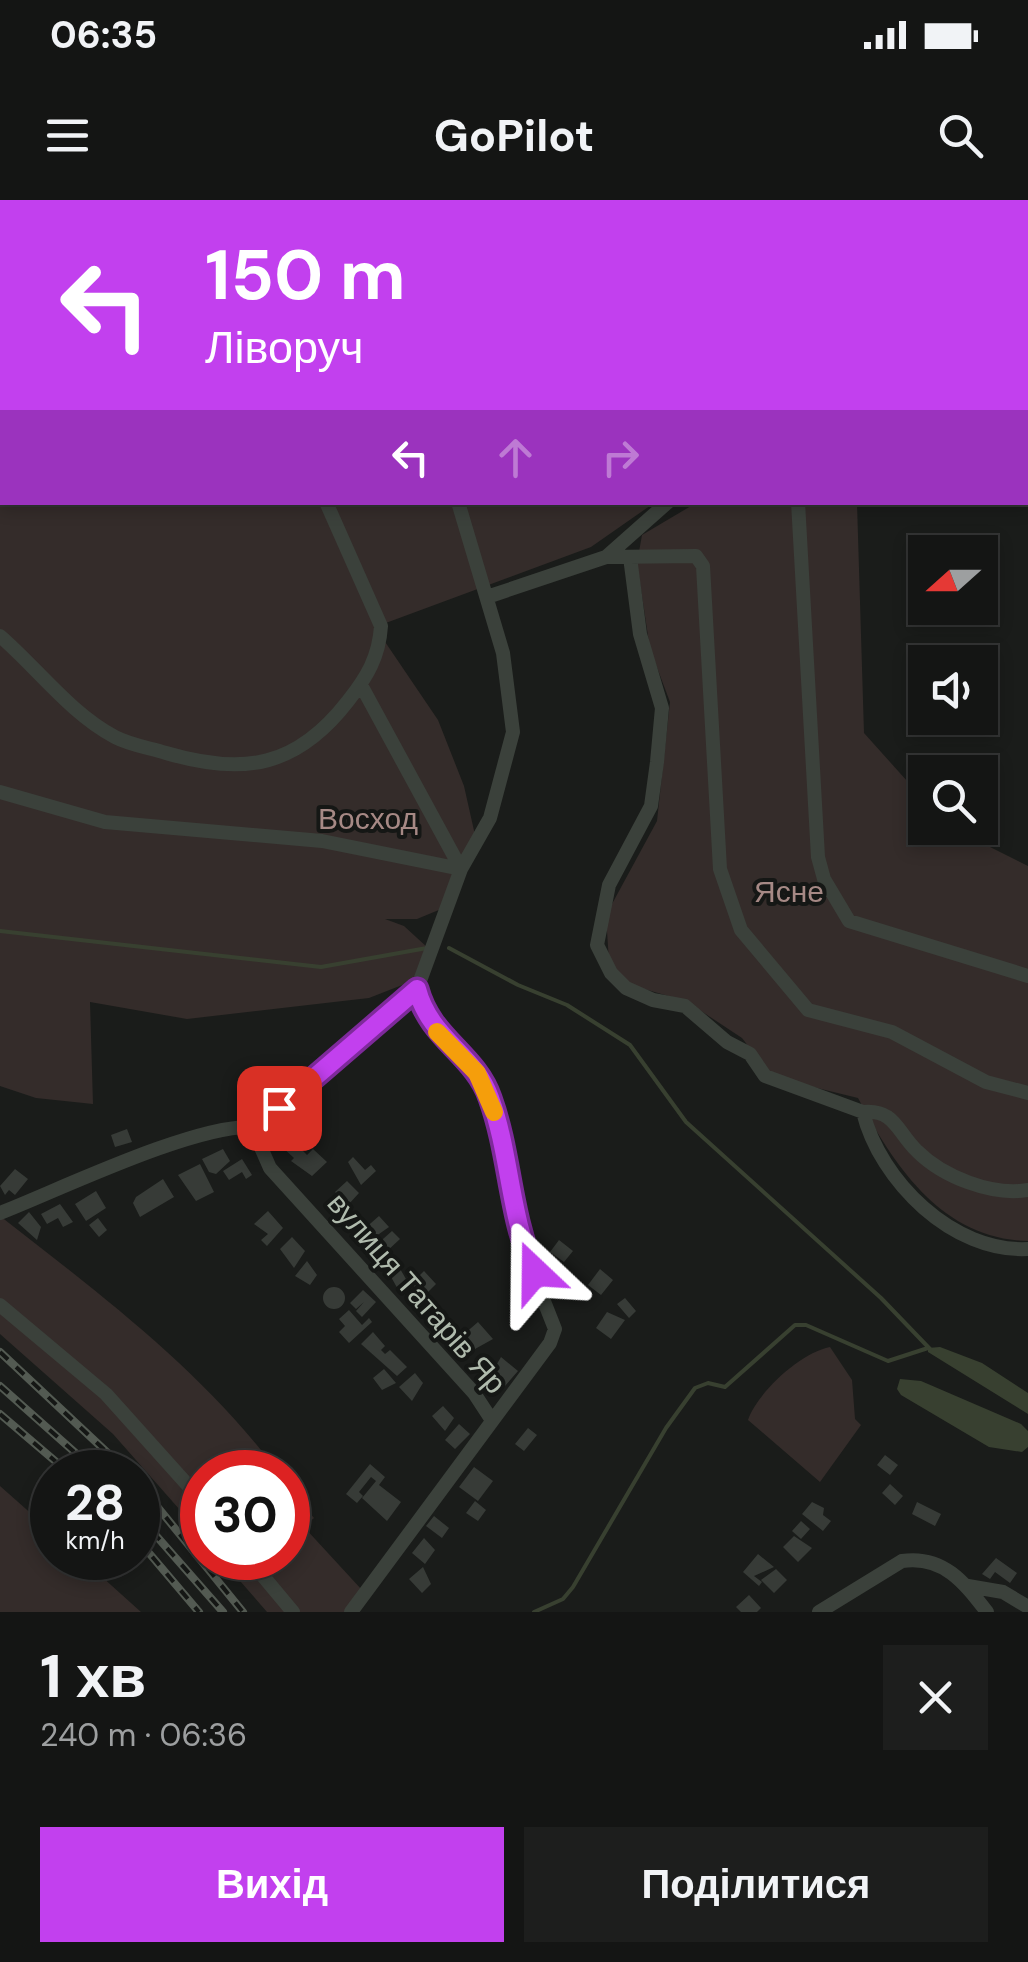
<!DOCTYPE html>
<html lang="uk">
<meta charset="utf-8">
<style>
body{margin:0;font-family:"DM Sans",sans-serif;background:#1d1e1d;color:#f1f3f6;height:100vh;display:flex;flex-direction:column;font-size:38px;white-space:nowrap}
*{box-sizing:border-box;margin:0}
p{font-size:32px;color:#9d9fa0}
.icon{flex:none;width:55px;height:55px;fill:none;stroke:currentColor;stroke-width:2;stroke-linecap:round;stroke-linejoin:round}
.map{position:relative;height:1412px;overflow:hidden}
.drawer{display:flex;flex-direction:column;background:#141514;flex:1}
.drawer>*{flex:none}
.hud{position:absolute;left:0px;top:0px;width:1030px;height:305px;box-shadow:0 5px 15px #0003,0 0 0 2px #333434;background:#c240ee;color:#fff;overflow:hidden}
.needle{width:65px;rotate:249deg}
.fabs{position:absolute;left:908px;top:335px;display:grid;gap:20px}
.fabs a{display:grid;place-items:center;width:90px;height:90px;border-radius:0px;background:#141514;box-shadow:0 5px 15px #0003,0 0 0 2px #333434;font-size:50px}
.speed{position:absolute;left:30px;top:1250px;display:flex;gap:20px;font-size:50px;font-weight:700;text-align:center}
.speed>*{display:grid;place-content:center;width:130px;height:130px;border-radius:50%;background:#141514;box-shadow:0 5px 15px #0003,0 0 0 2px #333434;line-height:1}
.speed small{font-size:25px;font-weight:400}
.speed .limit{border:15px solid #d22;background:#fff;color:#111}
.pin{position:absolute;display:grid;place-items:center;width:85px;height:85px;color:#fff;margin:-42px;border-radius:20px;box-shadow:0 5px 15px #0006}
.me{position:absolute;width:110px;margin:-55px;rotate:337deg;stroke-linejoin:round;filter:drop-shadow(0 0 8px #0008)}
.turn{display:flex;align-items:center;gap:35px;height:210px;padding:0 40px;font-size:45px}
.turn .icon{width:130px;height:130px;stroke-width:2.5}
.turn b{display:block;font-size:70px;line-height:85px}
.lanes{display:flex;align-items:center;height:95px;padding:0 40px;background:#0003;justify-content:center;gap:50px;direction:ltr}
.lanes .off{opacity:.35}
.round{display:grid;place-items:center;flex:none;width:105px;height:105px;border-radius:0px;background:#1d1e1d}
.summary{display:flex;align-items:center;justify-content:space-between;height:170px;padding:0 40px}
h1{font-size:60px;font-weight:700;line-height:75px}
.cta{display:flex;gap:20px;margin-top:auto;padding:20px 40px}
.cta a{flex:1;height:115px;border-radius:0px;background:#c240ee;color:#fff;font-size:40px;font-weight:700;line-height:115px;text-align:center}
.cta a+a{background:#1d1e1d;color:#f1f3f6}
.status{display:flex;justify-content:space-between;align-items:center;height:70px;padding:0 50px;background:#141514;direction:ltr}
.status svg{height:28px;fill:currentColor}
header{display:flex;justify-content:space-between;align-items:center;height:130px;padding:0 40px;background:#141514;font-size:45px;font-weight:700}
.map>svg:first-child{display:block}
.green{fill:#342c2a}
.water{fill:#384030}
.lines{fill:none;stroke-linecap:round;stroke-linejoin:round}
.stream{stroke:#384030;stroke-width:4}
.building{fill:#373b37}
.minor{stroke:#3b413b;stroke-width:14}
.rail-casing{stroke:#535a52;stroke-width:8}
.rail{stroke:#151715;stroke-width:4;stroke-dasharray:11;stroke-linecap:butt}
.route-casing{stroke:#7e2a9b;stroke-width:25}
.route{stroke:#c240ee;stroke-width:18}
.slow{stroke:#f59e0b;stroke-width:18}
.labels{text-anchor:middle;dominant-baseline:central;stroke-width:8;stroke-linejoin:round;paint-order:stroke}
.park-label{font-size:30px;fill:#a68985;stroke:#151715}
.street-label{font-size:30px;fill:#b0bbad;stroke:#151715}
</style>
<div class="status"><b>06:35</b><svg viewBox="0 0 49 12"><path d="M0 12V9h3v3zM5 12V6h3v6zM10 12V3h3v9zM15 12V0h3v12zM26 1h20v11H26zM47 4h2v5h-2z"/></svg></div>
<header><svg class="icon" aria-label="menu" viewBox="0 0 24 24"><path d="M4 6h16M4 12h16M4 18h16"/></svg>GoPilot<svg class="icon" aria-label="search" viewBox="0 0 24 24"><circle cx="10" cy="10" r="6"/><path d="M15 15l6 6"/></svg></header>
<div class="map">
<svg width="1028" height="1412" viewBox="0 0 1028 1412">
<rect width="100%" height="100%" fill="#1a1c1a"/>
<!-- green -->
<path class="green" d="M0,0H881L2,2V302L654,303L591,347L375,427L438,520L464,586L475,635L446,707L417,719H385L404,726L428,748L415,780L369,798L187,819L90,802L93,904L36,898L0,886Z
M696,303H857L864,533L925,601V628H952L1028,666V1041C942,1039 895,967 858,898L772,877L742,838L686,801L630,785L609,762L606,715L657,621L670,502L650,449L637,363L642,335Z
M0,1016C100,1094 202,1170 278,1272H202V1335L113,1234L0,1134Z
M830,1147L852,1180L855,1219L861,1225L820,1282L748,1220C758,1192 800,1153 830,1147Z
M0,1286L52,1332V1358H81L141,1412H0Z
M288,1286L314,1318L304,1327L362,1390L348,1412H267L220,1358H288Z"/>
<!-- water -->
<path class="water" d="M940,1147L982,1163L1028,1193V1214L928,1152V1148Z
M900,1179L921,1181L1021,1224L1028,1231V1247L1022,1252L989,1247L901,1195L897,1189Z"/>
<g class="lines">
<!-- stream -->
<path class="stream" d="M0,731L321,767L427,748
M449,748L518,785L567,805L630,845L686,922L881,1098L930,1149
M534,1412L563,1399L573,1387L666,1228L695,1188L708,1183L725,1187L795,1125H806L888,1161L928,1148"/>
</g>
<!-- building -->
<path class="building" d="M127,929L132,942L115,947L111,935Z
M289,937L307,955L313,949L327,962L312,976L291,961L294,958L281,946Z
M223,949L230,961L216,974L209,972L202,959Z
M353,957L365,970L371,965L376,971L361,985L348,962Z
M242,959L252,975L246,979L242,972L229,980L223,971Z
M200,964L214,992L196,1001L178,975Z
M15,969L28,979L15,995L9,990L5,995L0,986Z
M163,979L174,997L140,1017L133,1003L136,997Z
M347,981L359,993L348,1005L335,992Z
M96,991L106,1008L86,1021L75,1004Z
M60,1004L73,1022L63,1027L58,1018L47,1024L41,1014Z
M268,1011L283,1028L267,1046L261,1040L268,1034L254,1024Z
M29,1012L41,1027L37,1040L18,1023Z
M379,1016L389,1027L372,1039L363,1030Z
M98,1018L107,1030L99,1037L89,1025Z
M392,1031L400,1039L386,1052L383,1039Z
M292,1037L305,1051L294,1068L280,1049Z
M559,1040L573,1051L564,1062L550,1052Z
M307,1061L317,1075L310,1085L295,1076Z
M399,1067L406,1079L411,1074L416,1079L424,1071L436,1084L423,1097L409,1081L400,1093L390,1075Z
M600,1069L613,1080L601,1095L588,1085Z
M323 1098a11 11 0 1 1 22 0a11 11 0 1 1-22 0Z
M363,1090L376,1102L362,1117L356,1111L364,1102L356,1109L350,1103Z
M625,1098L636,1111L629,1118L617,1104Z
M349,1110L362,1125L369,1118L372,1122L349,1143L339,1132L345,1126L339,1119Z
M607,1112L625,1120L611,1139L596,1128Z
M478,1122L493,1139L475,1149L463,1135Z
M373,1132L385,1146L381,1150L385,1154L390,1150L407,1167L397,1176L361,1144Z
M501,1157L518,1171L505,1186L491,1174Z
M384,1169L396,1183L382,1190L373,1178Z
M415,1173L423,1183L412,1201L399,1187Z
M443,1206L454,1218L445,1231L432,1216Z
M459,1224L470,1234L455,1249L445,1240Z
M528,1228L537,1235L524,1251L515,1244Z
M885,1255L898,1265L890,1275L877,1265Z
M370,1264L385,1277L379,1285L401,1302L387,1321L362,1298L376,1281L371,1277L359,1292L363,1296L357,1303L346,1294Z
M474,1267L493,1281L478,1301L459,1287Z
M890,1284L903,1296L895,1305L882,1293Z
M475,1301L486,1310L478,1321L466,1313Z
M812,1302L824,1308L823,1315L831,1321L823,1331L802,1314Z
M917,1302L941,1314L935,1326L912,1314Z
M434,1316L449,1328L442,1338L426,1326Z
M801,1321L810,1329L801,1339L792,1331Z
M794,1336L812,1348L798,1362L783,1347Z
M424,1338L435,1350L425,1364L412,1353Z
M758,1354L774,1367L754,1376L762,1382L759,1386L743,1372Z
M996,1358L1017,1373L1010,1383L995,1372L990,1379L982,1374Z
M423,1367L431,1384L422,1393L409,1379Z
M776,1369L787,1380L774,1393L761,1380Z
M749,1395L761,1408L757,1412H741L736,1407Z"/>
<g class="lines">
<!-- minor -->
<path class="minor" d="M252,0L253,2
M406,0L407,2
M633,0V2
M767,0V2
M798,302L818,657L824,679L849,721L1028,776
M606,357L696,356L703,366L720,669L741,730L808,810L892,832L986,882L1028,893
M630,357L640,434L662,508L657,562L651,606L609,685L597,745L611,773L626,788L653,800L685,806L727,842L750,854L765,876L863,912C895,909 897,932 917,951C943,977 992,996 1028,990
M487,397L606,357L668,302
M0,436C37,468 71,514 115,537C130,545 150,548 166,553C244,576 297,567 348,501C367,477 379,457 381,426L326,302
M361,485L461,669
M0,592L105,622L322,641L461,669
M863,912C880,981 953,1053 1028,1049
M252,927L374,831L417,789
M0,1013C61,989 193,925 252,927L270,968L474,1193L491,1219
M0,1105L106,1194L202,1301
M248,1358L293,1412
M968,1386L1003,1392L1028,1407
M351,1412L550,1143L555,1129L517,1033L489,894L477,873L433,827L417,789L461,669L490,618L513,532L503,453L458,302
M819,1412L902,1361C943,1355 964,1382 987,1412"/>
<!-- rail casing -->
<g class="rail-casing">
<path id="rail" d="M0,1152L128,1272
M0,1186L97,1272
M0,1214L68,1272
M138,1283L243,1412
M138,1315L223,1412
M138,1340L199,1412"/>
</g>
<!-- rail -->
<use href="#rail" class="rail"/>
</g>
<g class="lines">
<!-- route casing -->
<g class="route-casing">
<path id="route" d="M279,908L417,789C430,839 475,854 490,898C511,956 509,1016 535,1072"/>
</g>
<!-- route -->
<use href="#route" class="route"/>
<!-- slow -->
<path class="slow" d="M437,832L477,873L494,912"/>
</g>
<g class="labels">
<!-- park labels -->
<g class="park-label">
<text x="368" y="618">Восход</text>
<text x="789" y="691">Ясне</text>
</g>
<!-- street labels -->
<g class="street-label">
<text transform="translate(417 1093) rotate(49)">вулиця Татарів Яр</text>
</g>
</g>
</svg>
<div class="fabs">
<a><svg class="needle" viewBox="-14 -14 28 28"><path d="M0-13l5 13h-10z" fill="#e53935"/><path d="M0 13l5-13h-10z" fill="#9d9fa0"/></svg></a>
<a><svg class="icon" aria-label="sound" viewBox="0 0 24 24"><path d="M4 9h4l5-4v14l-5-4H4zM17 9q2 3 0 6"/></svg></a>
<a><svg class="icon" aria-label="search" viewBox="0 0 24 24"><circle cx="10" cy="10" r="6"/><path d="M15 15l6 6"/></svg></a>
</div>
<div class="speed"><div>28<small>km/h</small></div><div class="limit">30</div></div>
<div class="pin" style="left:279px;top:908px;background:#d93025"><svg class="icon" aria-label="arrive" viewBox="0 0 24 24"><path d="M6 21V4h12l-3 4 3 4H6"/></svg></div>
<svg class="me" style="left:535px;top:1072px" viewBox="-20 -20 40 40"><path d="M0-17L14 15 0 8-14 15z" fill="#c240ee" stroke="#fff" stroke-width="4"/></svg>
<div class="hud">
<div class="turn"><svg class="icon" aria-label="left" viewBox="0 0 24 24"><path d="M17 20v-9H6M10 6l-5 5 5 5"/></svg><div><b>150 m</b>Ліворуч</div></div>
<div class="lanes"><svg class="icon" aria-label="left" viewBox="0 0 24 24"><path d="M17 20v-9H6M10 6l-5 5 5 5"/></svg><svg class="icon off" aria-label="ahead" viewBox="0 0 24 24"><path d="M12 20V5M6 11l6-6 6 6"/></svg><svg class="icon off" aria-label="right" viewBox="0 0 24 24"><path d="M7 20v-9h11M14 6l5 5-5 5"/></svg></div>
</div>
</div>
<section class="drawer">
<div class="summary"><div><h1>1 хв</h1><p>240 m · 06:36</p></div><a class="round"><svg class="icon" aria-label="close" viewBox="0 0 24 24"><path d="M6 6l12 12M18 6L6 18"/></svg></a></div>
<div class="cta"><a>Вихід</a><a>Поділитися</a></div>
</section>
